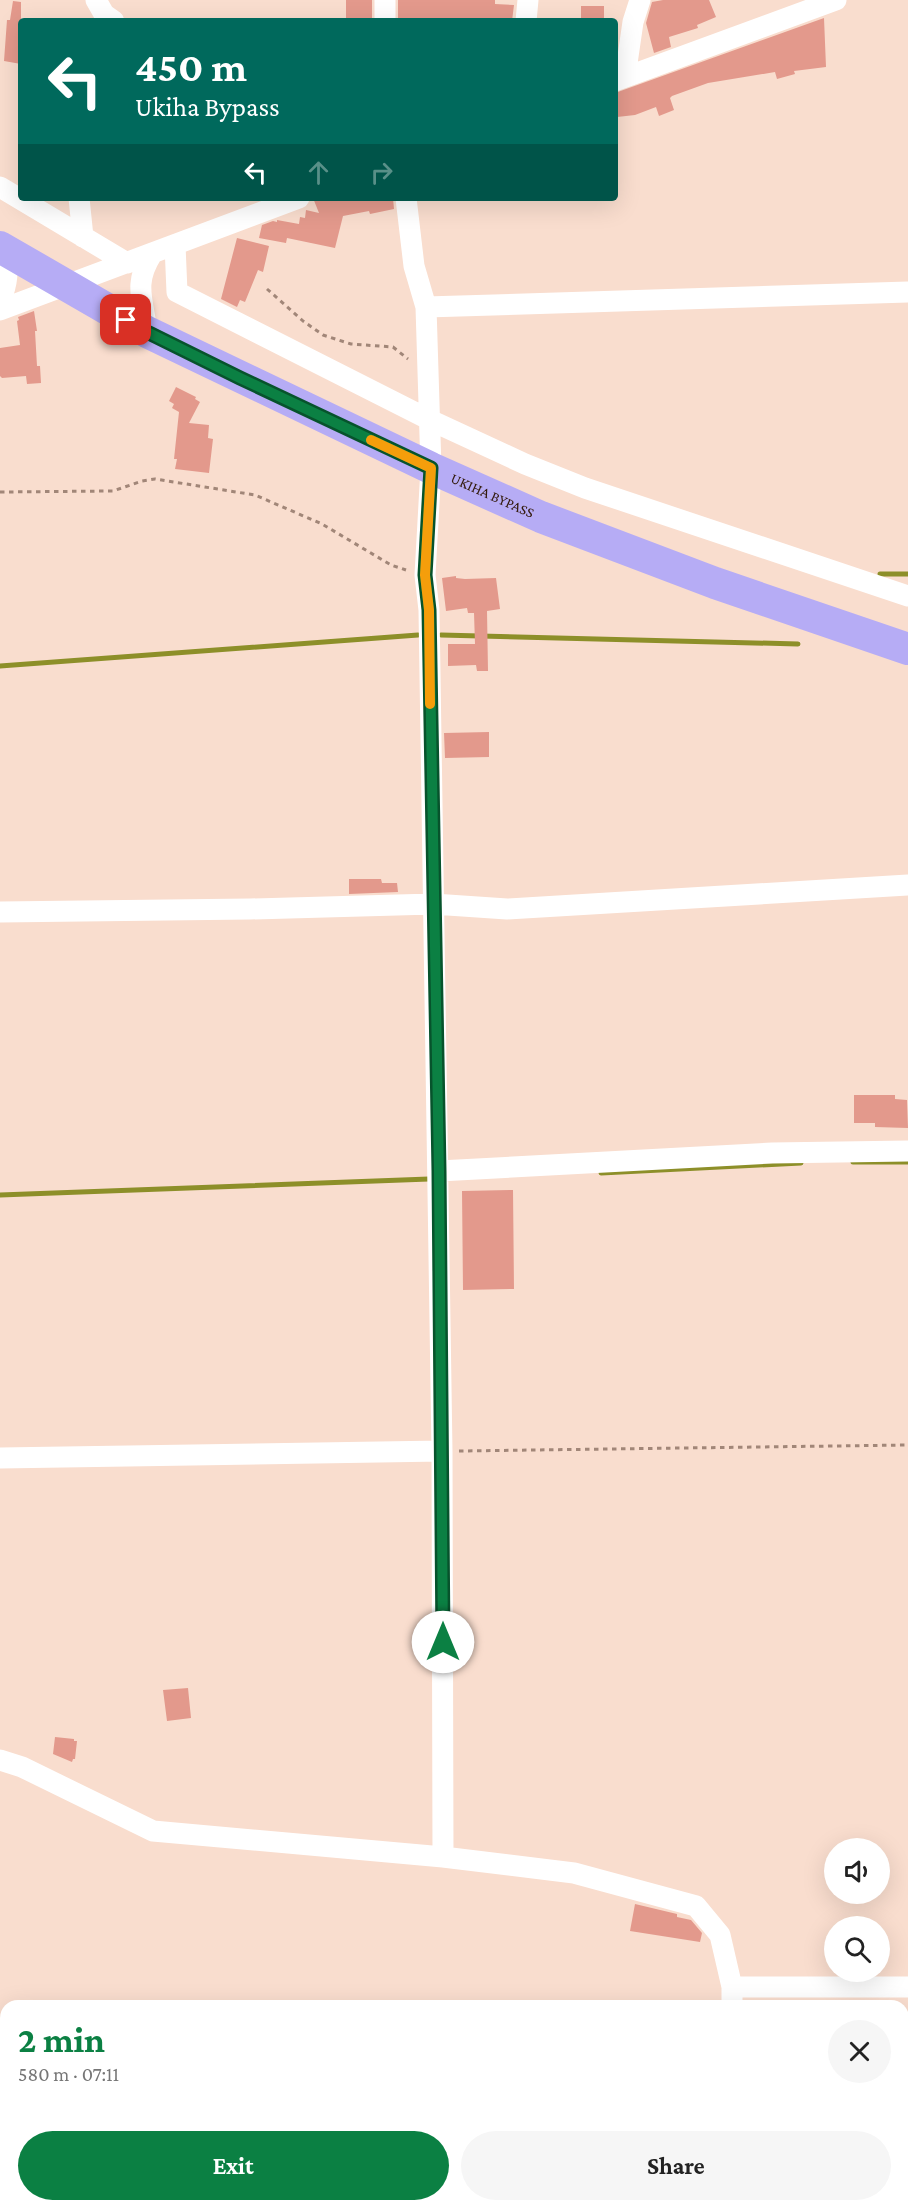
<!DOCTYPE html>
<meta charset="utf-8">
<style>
body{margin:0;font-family:"Crimson Pro",serif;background:#f6f6f6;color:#222;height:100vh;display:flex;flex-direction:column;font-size:22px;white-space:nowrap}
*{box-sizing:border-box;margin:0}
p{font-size:20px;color:#767676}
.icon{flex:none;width:33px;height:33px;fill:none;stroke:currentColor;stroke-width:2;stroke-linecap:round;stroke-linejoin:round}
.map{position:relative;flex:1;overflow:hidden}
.drawer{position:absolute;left:0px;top:2000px;width:909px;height:212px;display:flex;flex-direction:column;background:#fff;border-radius:18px 18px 0 0;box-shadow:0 6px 24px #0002}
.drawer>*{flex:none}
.top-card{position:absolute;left:18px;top:18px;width:600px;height:183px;border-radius:6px;box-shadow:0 6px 24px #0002;background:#00695c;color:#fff;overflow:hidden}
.tools{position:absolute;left:824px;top:1838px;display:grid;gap:12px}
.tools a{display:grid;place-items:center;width:66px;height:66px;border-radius:50%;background:#fff;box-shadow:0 6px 24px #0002;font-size:30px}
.pin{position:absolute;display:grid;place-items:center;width:51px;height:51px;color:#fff;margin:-26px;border-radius:12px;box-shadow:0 3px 9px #0006}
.me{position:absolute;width:66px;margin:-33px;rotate:0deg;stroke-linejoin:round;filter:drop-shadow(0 0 4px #0008)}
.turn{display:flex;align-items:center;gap:21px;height:126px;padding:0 18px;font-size:27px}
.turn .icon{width:78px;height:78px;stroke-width:2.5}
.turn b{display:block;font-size:42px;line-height:51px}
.lanes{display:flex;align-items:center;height:57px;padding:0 18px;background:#0003;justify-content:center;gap:30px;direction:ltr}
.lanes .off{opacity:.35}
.round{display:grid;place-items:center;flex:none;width:63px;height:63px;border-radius:32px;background:#f6f6f6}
.headline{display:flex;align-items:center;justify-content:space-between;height:102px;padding:0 18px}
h1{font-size:36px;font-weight:700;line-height:45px;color:#0b8043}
.button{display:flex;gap:12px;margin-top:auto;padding:12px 18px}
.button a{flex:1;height:69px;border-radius:36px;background:#0b8043;color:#fff;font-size:24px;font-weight:700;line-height:69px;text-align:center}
.button a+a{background:#f6f6f6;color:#222}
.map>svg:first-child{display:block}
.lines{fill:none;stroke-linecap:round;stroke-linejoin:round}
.stream{stroke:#8d8f29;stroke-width:5}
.building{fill:#e3998c}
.path{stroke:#a18678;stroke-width:3;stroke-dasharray:4.5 4.5;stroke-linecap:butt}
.minor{stroke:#fff;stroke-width:21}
.highway{stroke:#b6acf5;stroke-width:32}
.route-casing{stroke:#07532c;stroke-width:15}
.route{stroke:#0b8043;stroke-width:10}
.slow{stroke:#f59e0b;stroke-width:10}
.labels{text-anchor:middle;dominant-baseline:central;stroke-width:6;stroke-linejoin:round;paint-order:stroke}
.street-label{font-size:15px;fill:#331a0c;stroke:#f9ddce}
</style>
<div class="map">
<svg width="908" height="2210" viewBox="0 0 908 2210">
<rect width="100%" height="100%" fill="#f9ddce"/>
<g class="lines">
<!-- stream -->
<path class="stream" d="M880,574H908
M441,635L798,644
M0,666L418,635
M853,1162H908
M601,1173L801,1163
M0,1195L429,1179"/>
</g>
<!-- building -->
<path class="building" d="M346,0H372V21H346Z
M398,0H495V4L514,5L512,21H398Z
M663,0H709L716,17L697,25L698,28L669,37L671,47L654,53L646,23L652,2Z
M13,1L21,2V64L4,61L7,20H10Z
M581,6H604V21H581Z
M824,18L826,67L794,71L795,74L777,79L775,72L708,83L672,96L670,98L674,110L659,116L656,107L635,115L617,117L615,93Z
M313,198H393L394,209L370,214L369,211L343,216L335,248L287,238L286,243L259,238L262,225L273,221L277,222V220L299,224L300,217L305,218L306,210L319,213Z
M237,238L269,246L263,272L258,270L245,302L240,300L237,307L221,299Z
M34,311L37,331H35L37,366H40L41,383L27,384L26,376L2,378L0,376V348L20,345L17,321L19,320L18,317Z
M176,387L196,397L195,399L200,402L189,423L209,425L208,438L213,439L209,473L175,469L177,459H174L179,412L172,408L174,404L169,401Z
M456,576V578L465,579L496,578L500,609L487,611L488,671H477L476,665L448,666V644H475L474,613H468L467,608L446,611L442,578Z
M489,732V757L445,758L444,733Z
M349,879H381L382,883H397L398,892L349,894Z
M854,1095H895V1099L907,1100L908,1128L875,1127V1123H854Z
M513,1190L514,1289L463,1290L462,1191Z
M188,1688L191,1718L167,1721L163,1690Z
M55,1737L74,1739V1741H77L75,1759H73L72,1762L53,1754Z
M635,1904L677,1914V1917L691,1920L702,1933L700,1942L630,1931Z"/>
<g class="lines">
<!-- path -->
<path class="path" d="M267,289L303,321L323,335L351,344L393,347L408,359
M0,492L113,491L142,481L155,479L255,495L322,524L391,565L406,570
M459,1451L908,1445"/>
<!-- minor -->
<path class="minor" d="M96,0L104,14L114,21
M385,0V21
M526,21L528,0
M625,77L633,22L640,0
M615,81L836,0
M0,187L127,263
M79,198L83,237
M406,198L414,266L426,307L431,468L425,575L429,610L442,1451L443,1857
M175,245L177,292L430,420L525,464L585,488L908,596
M0,253C12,267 6,287 0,302
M426,307L908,292
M0,310L299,198
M147,332C143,299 133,284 152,254
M0,912L250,909L433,904L507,909L908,885
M439,1171L772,1153L908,1151
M0,1458L442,1451
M0,1760L22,1767L153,1831L443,1857L574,1873L696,1906L720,1935L732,1987V2006
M732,1987H908
M903,2191L908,2193"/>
<!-- highway -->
<path class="highway" id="s1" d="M0,247L147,332L431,468L541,517L715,583L908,649"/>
</g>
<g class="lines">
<!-- route casing -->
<g class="route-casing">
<path id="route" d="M126,320L147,332L240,378L431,468L425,575L429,610L439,1171L443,1642"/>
</g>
<!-- route -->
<use href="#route" class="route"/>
<!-- slow -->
<path class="slow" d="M371,440L431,468L425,575L429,610L430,704"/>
</g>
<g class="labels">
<!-- street labels -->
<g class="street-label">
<text stroke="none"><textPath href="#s1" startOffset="552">UKIHA BYPASS</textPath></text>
</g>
</g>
</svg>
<div class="tools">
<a><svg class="icon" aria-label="sound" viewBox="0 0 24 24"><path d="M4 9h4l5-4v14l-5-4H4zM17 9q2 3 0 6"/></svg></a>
<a><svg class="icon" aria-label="search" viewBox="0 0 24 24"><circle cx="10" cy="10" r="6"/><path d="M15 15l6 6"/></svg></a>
</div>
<div class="pin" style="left:126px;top:320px;background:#d93025"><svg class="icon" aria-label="arrive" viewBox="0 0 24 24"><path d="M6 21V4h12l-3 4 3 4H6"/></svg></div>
<svg class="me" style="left:443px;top:1642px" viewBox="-20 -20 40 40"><circle r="19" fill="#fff"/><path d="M0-13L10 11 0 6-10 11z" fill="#0b8043"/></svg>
<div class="top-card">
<div class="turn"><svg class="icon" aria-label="left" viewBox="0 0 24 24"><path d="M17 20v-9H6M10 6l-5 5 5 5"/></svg><div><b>450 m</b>Ukiha Bypass</div></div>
<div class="lanes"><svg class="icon" aria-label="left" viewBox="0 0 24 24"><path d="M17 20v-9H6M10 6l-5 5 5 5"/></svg><svg class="icon off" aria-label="ahead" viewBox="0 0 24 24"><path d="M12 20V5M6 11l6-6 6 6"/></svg><svg class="icon off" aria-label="right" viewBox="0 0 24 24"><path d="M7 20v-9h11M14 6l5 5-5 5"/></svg></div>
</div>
<section class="drawer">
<div class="headline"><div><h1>2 min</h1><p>580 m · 07:11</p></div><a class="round"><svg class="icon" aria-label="close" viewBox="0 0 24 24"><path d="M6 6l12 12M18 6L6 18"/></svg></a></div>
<div class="button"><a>Exit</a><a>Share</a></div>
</section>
</div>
